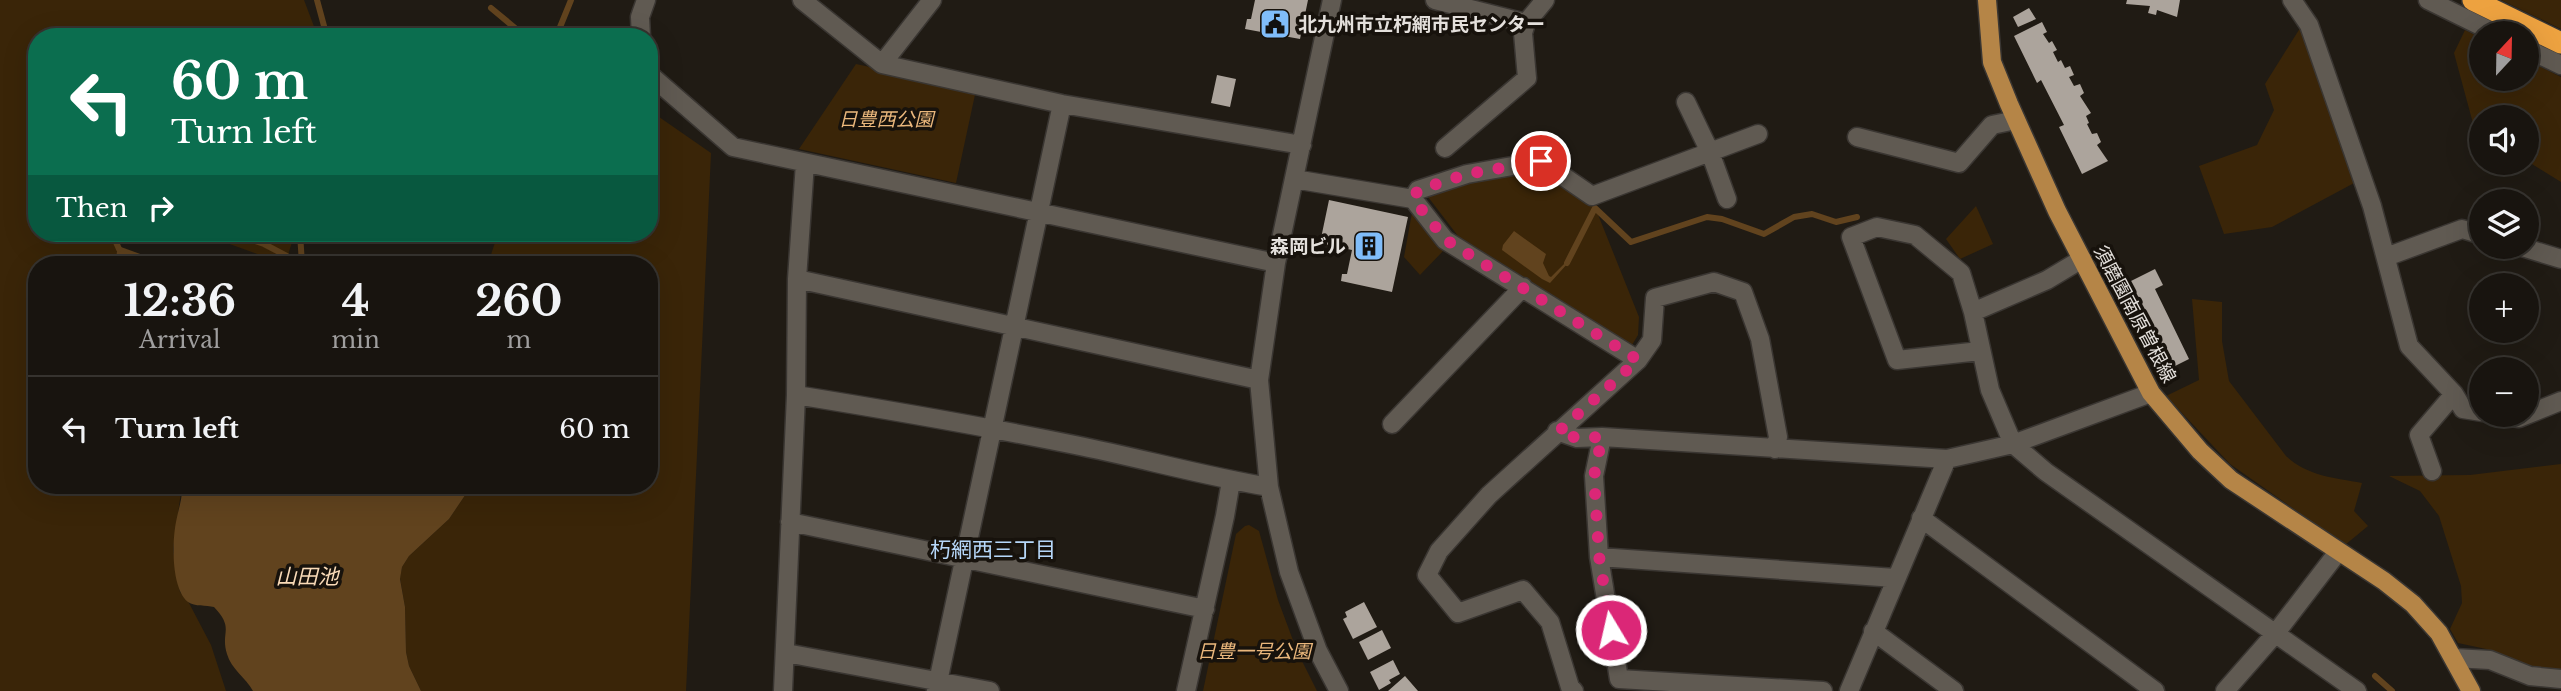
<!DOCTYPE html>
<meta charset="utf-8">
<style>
body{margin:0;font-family:"Libre Baskerville","Noto Sans JP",serif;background:#211d18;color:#f1f3f6;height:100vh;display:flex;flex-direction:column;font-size:26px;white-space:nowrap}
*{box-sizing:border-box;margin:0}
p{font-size:23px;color:#9f9e9e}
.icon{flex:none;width:38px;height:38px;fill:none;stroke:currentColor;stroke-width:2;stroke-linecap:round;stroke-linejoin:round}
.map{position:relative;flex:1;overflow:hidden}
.details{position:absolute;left:28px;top:256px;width:630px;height:238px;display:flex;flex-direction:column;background:#18140f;border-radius:28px;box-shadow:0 7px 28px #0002,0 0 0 2px #36332f}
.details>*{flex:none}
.banner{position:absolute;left:28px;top:28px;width:630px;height:214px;border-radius:28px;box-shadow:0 7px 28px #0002,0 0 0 2px #36332f;background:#0b6e4f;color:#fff;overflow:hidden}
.needle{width:46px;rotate:22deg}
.tools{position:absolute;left:2469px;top:21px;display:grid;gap:14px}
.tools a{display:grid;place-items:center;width:70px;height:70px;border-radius:50%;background:#18140f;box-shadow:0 7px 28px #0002,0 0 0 2px #36332f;font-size:35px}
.pin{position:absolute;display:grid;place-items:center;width:60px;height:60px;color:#fff;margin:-30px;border:4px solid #fff;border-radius:50%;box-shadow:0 2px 7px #0007}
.me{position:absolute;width:77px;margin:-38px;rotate:351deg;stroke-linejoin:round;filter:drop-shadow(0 0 5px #0008)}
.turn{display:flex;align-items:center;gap:24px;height:147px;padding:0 28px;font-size:32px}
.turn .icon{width:91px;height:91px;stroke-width:2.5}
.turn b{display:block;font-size:49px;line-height:60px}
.then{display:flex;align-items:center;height:66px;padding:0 28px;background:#0003;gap:14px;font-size:26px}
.eta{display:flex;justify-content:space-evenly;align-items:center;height:119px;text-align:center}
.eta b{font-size:42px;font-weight:700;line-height:49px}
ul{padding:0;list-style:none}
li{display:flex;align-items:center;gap:21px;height:105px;padding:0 28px;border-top:2px solid #36332f}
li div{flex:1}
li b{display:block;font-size:26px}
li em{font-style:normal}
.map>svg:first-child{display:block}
.green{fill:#3a2508}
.water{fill:#61431e}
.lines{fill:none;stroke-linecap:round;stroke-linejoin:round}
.stream{stroke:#61431e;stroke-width:6}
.building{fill:#aca49c}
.minor-casing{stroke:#3a3632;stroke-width:21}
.major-casing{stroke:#3a3632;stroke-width:21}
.highway-casing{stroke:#3a3632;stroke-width:24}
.minor{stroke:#605a52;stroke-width:18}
.major{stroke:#b58547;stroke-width:18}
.highway{stroke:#eda240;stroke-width:21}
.route{stroke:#db2777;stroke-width:12;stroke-dasharray:0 21.6}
.labels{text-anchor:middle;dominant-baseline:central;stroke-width:7;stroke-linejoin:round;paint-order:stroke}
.poi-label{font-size:19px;font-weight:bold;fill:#e4e0dc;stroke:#17120c;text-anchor:start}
.park-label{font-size:19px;font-style:italic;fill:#eab77c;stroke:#17120c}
.street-label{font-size:19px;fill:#e4e0dc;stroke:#17120c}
.neighbourhood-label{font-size:21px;fill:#b6d7f9;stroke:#17120c}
.water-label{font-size:21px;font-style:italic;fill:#fadbb8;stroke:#17120c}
</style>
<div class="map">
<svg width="2561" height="691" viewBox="0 0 2561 691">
<rect width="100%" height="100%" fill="#201b14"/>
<!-- green -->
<path class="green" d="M0,0H304L318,37H37V233H124L117,251L115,264H37V485H182L173,549L176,574L180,592L189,603L211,645L226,691H0Z
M2501,0H2561V29Z
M2302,25L2356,182L2272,227L2224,234L2199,166L2257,145L2274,110L2265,84Z
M2465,30L2481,38L2482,79H2527V60L2561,77V182L2527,161V117H2482L2481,132L2474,127L2454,53Z
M856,64L976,90L956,183L799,149Z
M649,110L711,153L686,691H421L409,666L406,652L405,607L400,578L402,567L409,556L449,519L472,485H649V264H488L498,233H649Z
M1536,166L1575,196L1593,202L1639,317L1638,335L1632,345L1458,236L1425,193Z
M1976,206L1993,244L1960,259L1946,239Z
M1413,207L1445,249L1420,275L1404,257Z
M199,233H295L285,264Z
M2192,299L2222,302V341L2229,381L2286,456C2307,476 2335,478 2362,483L2354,511L2368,526L2345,545L2230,464L2166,396L2199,380Z
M2561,464V670L2543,672L2486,649L2458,643L2450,629L2462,603L2461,586L2439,516L2420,491L2389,476L2470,475Z
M1249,525L1259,531L1278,600L1297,651L1317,691H1203L1236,534L1245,526Z"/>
<!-- water -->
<path class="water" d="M1514,231L1546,254L1543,263L1549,276L1551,277L1566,262L1568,263L1550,283L1542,279L1502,250L1503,245Z
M121,247L168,264H115L117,251Z
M182,485H472L449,519L409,556L402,567L400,579L405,607L406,652L409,666L421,691H253C246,678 231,669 227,654C220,632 235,629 214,607C206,605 195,607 188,602C171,588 172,542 176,522C178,510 183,498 182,485Z"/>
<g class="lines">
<!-- stream -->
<path class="stream" d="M317,0L327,37
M491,8L526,37
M556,37L571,0
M112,233L119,249
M233,233L264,244L302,264L300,233
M1567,263L1595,208L1631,242L1707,217L1722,219L1764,234L1794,217L1812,214L1836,222L1857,217
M2375,676L2392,691"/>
</g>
<!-- building -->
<path class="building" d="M1255,0H1308L1300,39L1245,29L1247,19H1251Z
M2127,0H2180L2177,17L2157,10L2156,15L2148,13L2150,6L2126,4Z
M2029,8L2036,19L2018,27L2013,17Z
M2042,22L2047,32L2043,34L2049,43L2052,41L2057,50L2053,52L2058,62L2061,60L2065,68L2070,66L2074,75L2069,77L2074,86L2080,84L2084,93L2080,96L2091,113L2086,116L2089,123L2087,124L2092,134L2097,133L2101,142L2097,145L2108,161L2082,174L2059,127L2064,125L2041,80L2037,83L2014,36Z
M1217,75L1236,79L1230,107L1211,103Z
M1329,200L1408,217L1392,292L1341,281L1342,274H1347L1352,250L1320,243Z
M2155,269L2163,285L2155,289L2189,359L2165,371L2123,285Z
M1364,602L1377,627L1353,639L1343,619L1347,617L1345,612Z
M1382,630L1391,648L1368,660L1359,642Z
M1393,660L1400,674L1389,680L1391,683L1379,690L1370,672Z
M1405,676L1418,691H1388Z"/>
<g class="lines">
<!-- minor casing -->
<g class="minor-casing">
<path id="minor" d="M802,0L882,64L1062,104L1302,145
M1332,0L1276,263L1259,380L1269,487L1289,572L1318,651L1339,691
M1435,0L1526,23
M2292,0L2309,25L2372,206L2409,346L2454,394L2463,409L2482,412
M2428,0L2495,33
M641,37L640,17L646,0
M2527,49L2561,65
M882,64L932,0
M649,74L733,147L1276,263
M1686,102L1710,152L1758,134
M1857,137L1959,163L1992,125L2016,120
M1445,148L1527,78L1523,33L1526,23L1545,0
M1294,179L1413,199L1445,240L1638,360L1489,495L1439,551L1427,575L1458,613L1523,590L1550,622L1570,687L1574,691
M1413,199L1418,190L1467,174L1541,161L1592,196L1710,152L1727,199
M2522,247L2561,259
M2386,257L2462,229L2482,235
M797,279L1259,380
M1973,312L2047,280L2082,259
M1980,351L1897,360L1851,237L1877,227L1915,235L1961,273L1973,312L1990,390L2013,444L2046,472L2357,691
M1638,360L1652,340L1655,298L1714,282L1743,292L1760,339L1778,437L1775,449
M796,395C889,410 982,426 1075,445C1140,458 1204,476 1269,487
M2498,415L2519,418L2561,401
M1392,424L1523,287
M1557,431L1577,438L1602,437
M2432,471L2419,435L2454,394
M1921,518L2155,691
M790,522L1205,609
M1599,557L1895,578
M1873,631L1954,691
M786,653L990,691
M2454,658L2490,660L2530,676L2561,679
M783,691L796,395L797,279L805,163
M936,691L1062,104
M1186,691L1225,516L1231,481
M1823,691L1619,679L1599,557L1594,476L1602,437L1947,459L2013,444L2151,393
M1849,691L1947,459
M2225,691L2275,634L2338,552"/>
</g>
<!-- major casing -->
<g class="major-casing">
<path id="major" d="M1987,0L1992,62L2009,104L2057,211L2151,393L2200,451L2231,480L2384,581L2413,604L2439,633L2471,691"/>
</g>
<!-- highway casing -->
<g class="highway-casing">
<path id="highway" d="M2473,0L2561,43"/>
</g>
<!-- minor -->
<use href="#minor" class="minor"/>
<!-- major -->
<use href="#major" class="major"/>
<!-- highway -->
<use href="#highway" class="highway"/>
</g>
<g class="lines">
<!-- route -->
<path class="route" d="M1541,161L1467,174L1418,190L1413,199L1446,240L1638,360L1558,432L1577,438L1602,437L1594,476L1599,556L1611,630"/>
</g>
<!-- icons -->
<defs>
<g id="civic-square" transform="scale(1.575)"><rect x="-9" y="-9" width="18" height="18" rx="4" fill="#80bdfa" stroke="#17120c"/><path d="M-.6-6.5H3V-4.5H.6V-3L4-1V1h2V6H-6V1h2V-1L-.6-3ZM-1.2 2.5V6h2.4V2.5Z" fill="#111"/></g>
<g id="building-square" transform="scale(1.575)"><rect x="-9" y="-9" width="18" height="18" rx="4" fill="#80bdfa" stroke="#17120c"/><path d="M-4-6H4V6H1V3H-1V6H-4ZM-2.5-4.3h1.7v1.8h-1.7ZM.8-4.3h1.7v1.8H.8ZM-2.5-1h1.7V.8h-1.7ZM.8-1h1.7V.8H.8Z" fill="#111"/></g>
</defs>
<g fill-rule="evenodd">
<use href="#civic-square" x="1275" y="24"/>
<use href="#building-square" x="1369" y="246"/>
</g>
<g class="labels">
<!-- poi labels -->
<g class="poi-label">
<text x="1298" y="24">北九州市立朽網市民センター</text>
<text x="1346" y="246" text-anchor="end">森岡ビル</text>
</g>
<!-- park labels -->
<g class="park-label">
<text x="886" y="119">日豊西公園</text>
<text x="1254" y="651">日豊一号公園</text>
</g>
<!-- street labels -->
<g class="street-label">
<text transform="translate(2135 314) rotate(62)">須磨園南原曽根線</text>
</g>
<!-- neighbourhood labels -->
<g class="neighbourhood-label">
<text x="993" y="550">朽網西三丁目</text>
</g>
<!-- water labels -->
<g class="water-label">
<text x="307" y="577">山田池</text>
</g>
</g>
</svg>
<div class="tools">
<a><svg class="needle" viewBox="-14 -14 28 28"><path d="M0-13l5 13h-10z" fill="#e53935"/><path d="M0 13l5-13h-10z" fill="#9f9e9e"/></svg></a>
<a><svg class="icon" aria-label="sound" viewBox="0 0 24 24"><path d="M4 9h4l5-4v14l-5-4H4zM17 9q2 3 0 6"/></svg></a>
<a><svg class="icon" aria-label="layers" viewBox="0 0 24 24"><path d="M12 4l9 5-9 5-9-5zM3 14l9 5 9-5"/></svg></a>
<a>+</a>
<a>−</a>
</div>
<div class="pin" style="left:1541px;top:161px;background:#d93025"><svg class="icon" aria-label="arrive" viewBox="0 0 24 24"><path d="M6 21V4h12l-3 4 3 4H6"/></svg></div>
<svg class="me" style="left:1611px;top:630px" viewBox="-20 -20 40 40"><circle r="17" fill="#db2777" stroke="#fff" stroke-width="3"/><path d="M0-11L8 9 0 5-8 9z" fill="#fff"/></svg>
<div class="banner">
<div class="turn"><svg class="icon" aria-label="left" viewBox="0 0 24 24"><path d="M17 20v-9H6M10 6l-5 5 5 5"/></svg><div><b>60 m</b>Turn left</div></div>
<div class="then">Then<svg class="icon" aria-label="right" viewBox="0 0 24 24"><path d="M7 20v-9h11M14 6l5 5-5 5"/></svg></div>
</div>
<section class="details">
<div class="eta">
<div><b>12:36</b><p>Arrival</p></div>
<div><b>4</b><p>min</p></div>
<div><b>260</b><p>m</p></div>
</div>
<ul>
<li><svg class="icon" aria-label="left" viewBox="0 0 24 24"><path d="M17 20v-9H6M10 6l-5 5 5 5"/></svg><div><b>Turn left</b></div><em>60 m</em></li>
</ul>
</section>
</div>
